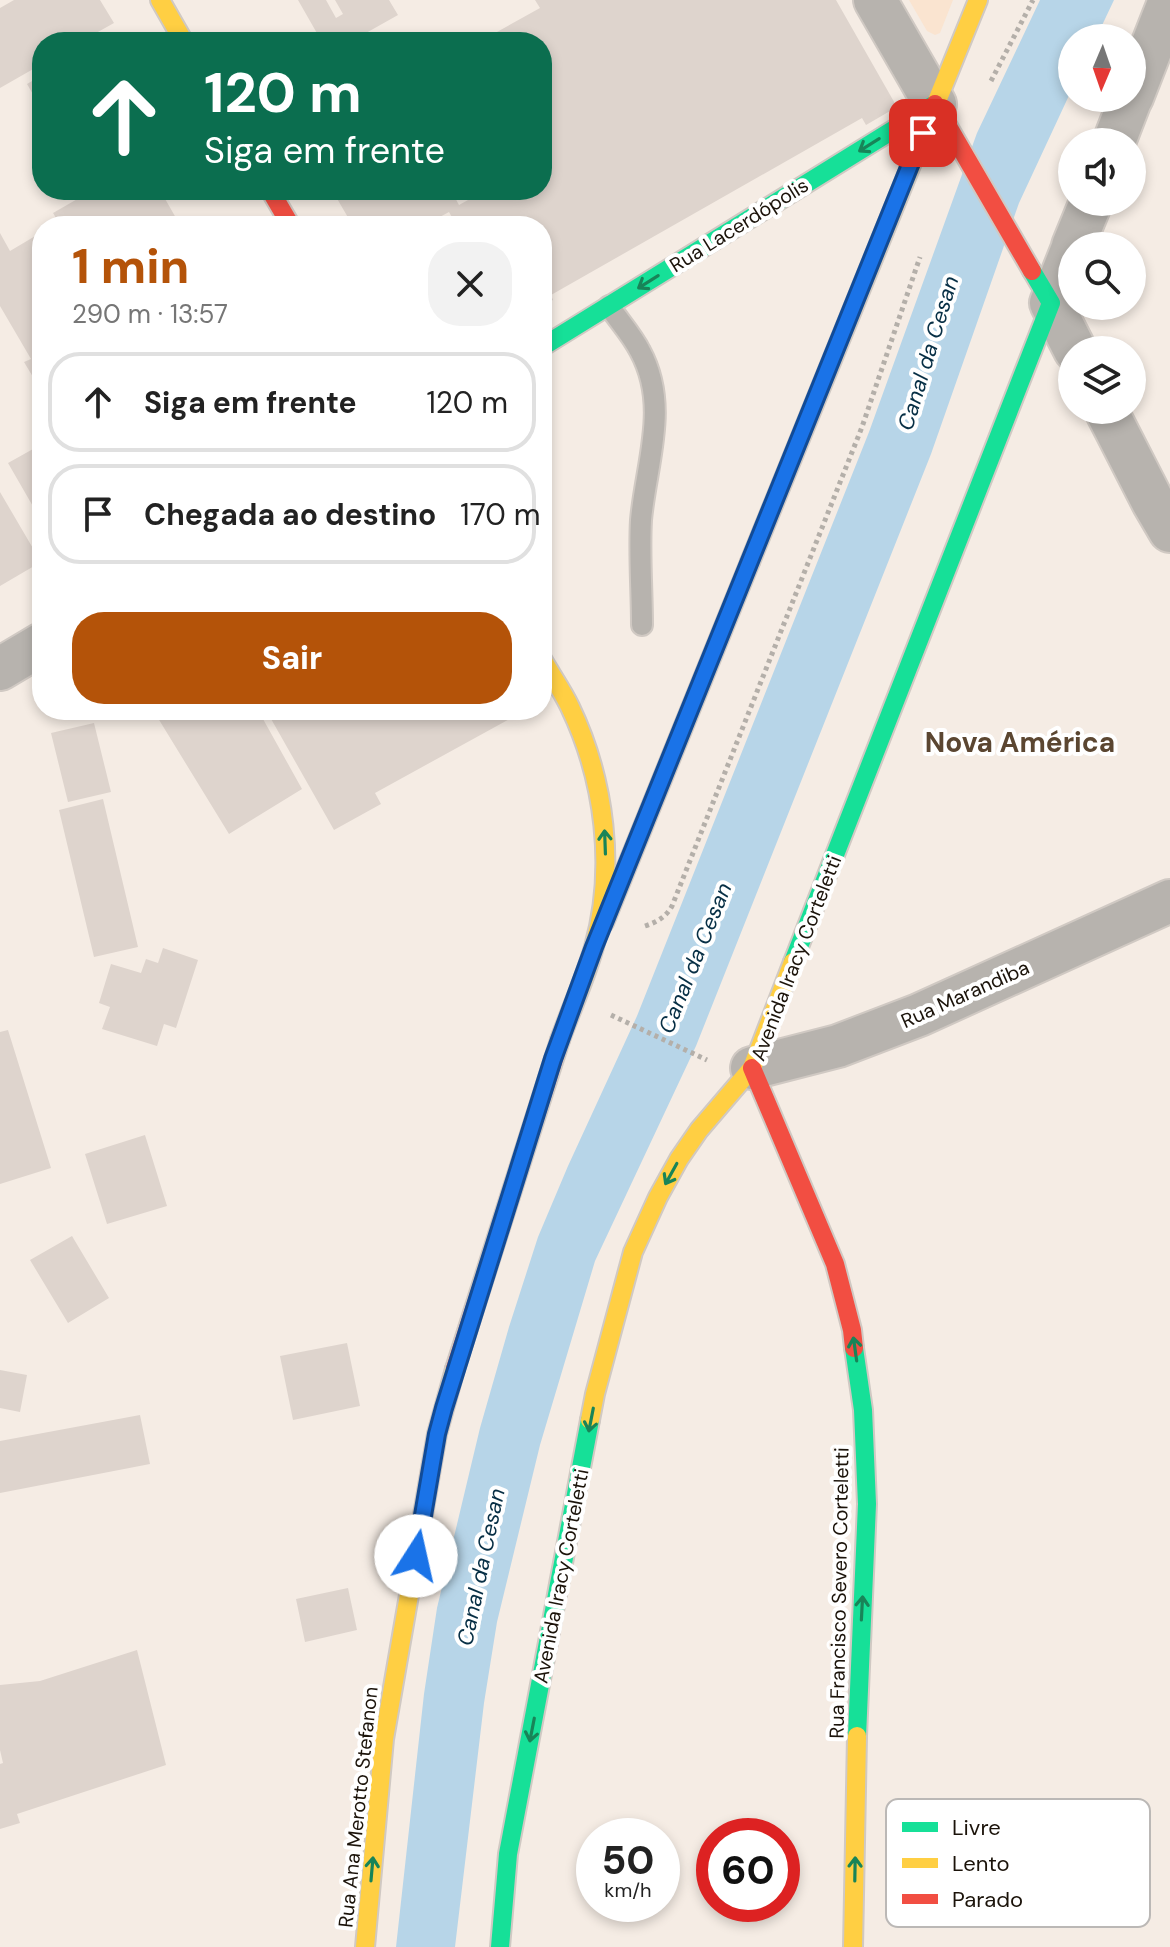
<!DOCTYPE html>
<html lang="pt">
<meta charset="utf-8">
<style>
body{margin:0;font-family:"DM Sans",sans-serif;background:#f2f2f2;color:#222;height:100vh;display:flex;flex-direction:column;font-size:30px;white-space:nowrap}
*{box-sizing:border-box;margin:0}
p{font-size:26px;color:#767676}
.icon{flex:none;width:44px;height:44px;fill:none;stroke:currentColor;stroke-width:2;stroke-linecap:round;stroke-linejoin:round}
.map{position:relative;flex:1;overflow:hidden}
.panel{position:absolute;left:32px;top:216px;width:520px;height:504px;display:flex;flex-direction:column;background:#fff;border-radius:32px;box-shadow:0 4px 12px #0003}
.panel>*{flex:none}
.top-card{position:absolute;left:32px;top:32px;width:520px;height:168px;border-radius:32px;box-shadow:0 4px 12px #0003;background:#0b6e4f;color:#fff;overflow:hidden}
.needle{width:52px;rotate:182deg}
.buttons{position:absolute;left:1058px;top:24px;display:grid;gap:16px}
.buttons a{display:grid;place-items:center;width:88px;height:88px;border-radius:50%;background:#fff;box-shadow:0 4px 12px #0003;font-size:40px}
.speed{position:absolute;left:576px;top:1818px;display:flex;gap:16px;font-size:40px;font-weight:700;text-align:center}
.speed>*{display:grid;place-content:center;width:104px;height:104px;border-radius:50%;background:#fff;box-shadow:0 4px 12px #0003;line-height:1}
.speed small{font-size:20px;font-weight:400}
.speed .limit{border:12px solid #d22;background:#fff;color:#111}
.pin{position:absolute;display:grid;place-items:center;width:68px;height:68px;color:#fff;margin:-34px;border-radius:16px;box-shadow:0 4px 12px #0006}
.me{position:absolute;width:88px;margin:-44px;rotate:10deg;stroke-linejoin:round;filter:drop-shadow(0 0 6px #0008)}
.turn{display:flex;align-items:center;gap:28px;height:168px;padding:0 40px;font-size:36px}
.turn .icon{width:104px;height:104px;stroke-width:2.5}
.turn b{display:block;font-size:56px;line-height:68px}
.round{display:grid;place-items:center;flex:none;width:84px;height:84px;border-radius:32px;background:#f2f2f2}
.head{display:flex;align-items:center;justify-content:space-between;height:136px;padding:0 40px}
h1{font-size:48px;font-weight:800;line-height:60px;color:#b45309}
.cta{display:flex;gap:16px;margin-top:auto;padding:16px 40px}
.cta a{flex:1;height:92px;border-radius:32px;background:#b45309;color:#fff;font-size:32px;font-weight:800;line-height:92px;text-align:center}
ul{padding:0;list-style:none}
li{display:flex;align-items:center;gap:24px;height:100px;margin:0 16px 12px;padding:0 24px;border:4px solid #e0e0e0;border-radius:32px}
li div{flex:1}
li b{display:block;font-size:30px}
li em{font-style:normal}
.map>svg:first-child{display:block}
.built{fill:#fae4d0}
.water{fill:#b7d5e8}
.building{fill:#ded4cd}
.lines{fill:none;stroke-linecap:round;stroke-linejoin:round}
.lane-casing{stroke:#d0c9c3;stroke-width:24}
.street-casing{stroke:#d0c9c3;stroke-width:46}
.fast-casing{stroke:#d0c9c3;stroke-width:22}
.slow-casing{stroke:#d0c9c3;stroke-width:22}
.jam-casing{stroke:#d0c9c3;stroke-width:22}
.path{stroke:#b4afa9;stroke-width:5;stroke-dasharray:4 4;stroke-linecap:butt}
.lane{stroke:#b7b3ae;stroke-width:20}
.street{stroke:#b7b3ae;stroke-width:42}
.fast{stroke:#16e098;stroke-width:18}
.slow{stroke:#ffcf43;stroke-width:18}
.jam{stroke:#f24e42;stroke-width:18}
.oneway{stroke:#188458}
.route-casing{stroke:#114b97;stroke-width:20}
.route{stroke:#1a73e8;stroke-width:14}
.labels{text-anchor:middle;dominant-baseline:central;stroke-width:8;stroke-linejoin:round;paint-order:stroke}
.street-label{font-size:20px;fill:#1b130a;stroke:#fff}
.water-label{font-size:22px;font-style:italic;fill:#072f45;stroke:#fff}
.district-label{font-size:28px;font-weight:bold;fill:#5b4631;stroke:#fff}
.key{fill:#fff;stroke:#bbb8b6;stroke-width:2}
.key-label{font-size:22px;fill:#1b130a}
</style>
<div class="map">
<svg width="1170" height="1947" viewBox="0 0 1170 1947">
<rect width="100%" height="100%" fill="#f5ece4"/>
<!-- built -->
<path class="built" d="M909,0H953L940,33L935,35L927,31Z"/>
<!-- water -->
<path class="water" d="M1040,0H1114L1096,38H1072V89L1019,203L931,454L696,1046L595,1261L540,1445L497,1622L484,1703L455,1947H396L424,1694L437,1608L480,1428L509,1327L538,1237L568,1166L637,1016L869,432L977,133Z"/>
<!-- building -->
<path class="building" d="M14,0H100L114,23L80,42H42V64L0,88V8Z
M298,0H326L336,18L343,14L335,0H389L398,15L350,42H322Z
M535,0H836L897,107L866,125L862,118L551,295L553,300L542,306V226H457L449,212L423,226H353L332,190H451L459,205L486,190H542V42H479L540,8Z
M42,75V110L27,84Z
M93,190H160L176,218L173,220L177,226H53L59,223L53,213Z
M42,232V392L24,362L31,359L0,306V233L10,251Z
M42,444V522L8,463Z
M0,492L41,562L0,586Z
M98,710H121L104,720Z
M153,710H258L302,789L229,834Z
M266,710H509L513,717L375,793L381,804L334,830Z
M94,723L111,792L68,802L51,733Z
M103,799L138,947L94,957L59,810Z
M163,948L198,960L176,1028L164,1024L157,1046L102,1029L110,1007L99,1003L111,964L141,973L146,959L158,963Z
M8,1030L51,1168L0,1184V1032Z
M145,1135L167,1206L107,1224L85,1154Z
M72,1236L109,1298L68,1323L30,1260Z
M347,1343L360,1406L293,1420L280,1356Z
M0,1370L27,1375L20,1412L0,1408Z
M140,1415L150,1464L0,1493V1441Z
M348,1588L357,1630L305,1642L296,1599Z
M137,1650L166,1765L17,1814L20,1823L0,1829V1764L3,1763L0,1750V1685L40,1681Z"/>
<g class="lines">
<!-- lane casing -->
<g class="lane-casing">
<path id="lane" d="M609,306C619,321 632,335 640,351C670,406 646,463 641,520C639,555 642,591 642,625"/>
</g>
<!-- street casing -->
<g class="street-casing">
<path id="street" d="M875,0L935,104
M1132,97L1170,0
M1114,142L1131,98
M1073,246L1091,202
M1072,250L1051,303L1075,350
M1106,410L1153,502L1170,531
M0,669L42,644
M752,1068L838,1046L919,1015L1170,901"/>
</g>
<!-- fast casing -->
<g class="fast-casing">
<path id="fast" d="M542,347L935,104
M604,923L750,562
M793,962L1051,303L1032,271
M854,1348L863,1410L867,1504L857,1736
M500,1947L508,1854L590,1420"/>
</g>
<!-- slow casing -->
<g class="slow-casing">
<path id="slow" d="M160,0L184,42
M750,562L978,0
M542,659C551,675 562,690 570,707C605,780 616,869 594,947C585,979 571,1009 560,1040
M590,1420L595,1394L633,1252L658,1197L679,1159L699,1130L752,1068L793,962
M365,1947L384,1739L437,1434L455,1369
M853,1947L857,1736"/>
</g>
<!-- jam casing -->
<g class="jam-casing">
<path id="jam" d="M935,104L1032,271
M270,190L291,226
M752,1068L835,1264L852,1330L854,1348
M455,1369L560,1040"/>
</g>
<!-- path -->
<path class="path" d="M991,81L1033,0
M645,926C657,922 666,917 672,906L862,427L920,257
M611,1015L707,1060"/>
<!-- lane -->
<use href="#lane" class="lane"/>
<!-- street -->
<use href="#street" class="street"/>
<!-- fast -->
<use href="#fast" class="fast"/>
<!-- slow -->
<use href="#slow" class="slow"/>
<!-- jam -->
<use href="#jam" class="jam"/>
</g>
<!-- one-way arrows -->
<defs><path id="oneway-shaft" d="M-6 0H5M1.5-3L5.5 0L1.5 3" fill="none" stroke-width="1.6" stroke-linecap="round" stroke-linejoin="round" transform="scale(2)"/></defs>
<g class="oneway">
<use href="#oneway-shaft" transform="translate(869 145) rotate(148)"/>
<use href="#oneway-shaft" transform="translate(648 282) rotate(148)"/>
<use href="#oneway-shaft" transform="translate(605 842) rotate(-92)"/>
<use href="#oneway-shaft" transform="translate(671 1174) rotate(119)"/>
<use href="#oneway-shaft" transform="translate(855 1349) rotate(-98)"/>
<use href="#oneway-shaft" transform="translate(591 1420) rotate(101)"/>
<use href="#oneway-shaft" transform="translate(862 1608) rotate(-87)"/>
<use href="#oneway-shaft" transform="translate(532 1730) rotate(101)"/>
<use href="#oneway-shaft" transform="translate(372 1869) rotate(-85)"/>
<use href="#oneway-shaft" transform="translate(855 1869) rotate(-89)"/>
</g>
<g class="lines">
<!-- route casing -->
<g class="route-casing">
<path id="route" d="M416,1556L437,1434L444,1408L553,1059L594,947L923,133"/>
</g>
<!-- route -->
<use href="#route" class="route"/>
</g>
<g class="labels">
<!-- street labels -->
<g class="street-label">
<text transform="translate(739 225) rotate(-32)">Rua Lacerdópolis</text>
<text transform="translate(796 958) rotate(-69)">Avenida Iracy Corteletti</text>
<text transform="translate(965 994) rotate(-24)">Rua Marandiba</text>
<text transform="translate(561 1576) rotate(-79)">Avenida Iracy Corteletti</text>
<text transform="translate(839 1593) rotate(-89)">Rua Francisco Severo Corteletti</text>
<text transform="translate(358 1807) rotate(-84)">Rua Ana Merotto Stefanon</text>
</g>
<!-- water labels -->
<g class="water-label">
<text transform="translate(928 353) rotate(-73)">Canal da Cesan</text>
<text transform="translate(695 958) rotate(-68)">Canal da Cesan</text>
<text transform="translate(481 1567) rotate(-78)">Canal da Cesan</text>
</g>
<!-- district labels -->
<g class="district-label">
<text x="1020" y="742">Nova América</text>
</g>
</g>
<!-- legend -->
<rect x="886" y="1799" width="264" height="128" rx="12" class="key"/>
<rect x="902" y="1822" width="36" height="10" fill="#16e098"/>
<rect x="902" y="1858" width="36" height="10" fill="#ffcf43"/>
<rect x="902" y="1894" width="36" height="10" fill="#f24e42"/>
<g class="key-label">
<text x="952" y="1835">Livre</text>
<text x="952" y="1871">Lento</text>
<text x="952" y="1907">Parado</text>
</g>
</svg>
<div class="buttons">
<a><svg class="needle" viewBox="-14 -14 28 28"><path d="M0-13l5 13h-10z" fill="#e53935"/><path d="M0 13l5-13h-10z" fill="#767676"/></svg></a>
<a><svg class="icon" aria-label="sound" viewBox="0 0 24 24"><path d="M4 9h4l5-4v14l-5-4H4zM17 9q2 3 0 6"/></svg></a>
<a><svg class="icon" aria-label="search" viewBox="0 0 24 24"><circle cx="10" cy="10" r="6"/><path d="M15 15l6 6"/></svg></a>
<a><svg class="icon" aria-label="layers" viewBox="0 0 24 24"><path d="M12 4l9 5-9 5-9-5zM3 14l9 5 9-5"/></svg></a>
</div>
<div class="speed"><div>50<small>km/h</small></div><div class="limit">60</div></div>
<div class="pin" style="left:923px;top:133px;background:#d93025"><svg class="icon" aria-label="arrive" viewBox="0 0 24 24"><path d="M6 21V4h12l-3 4 3 4H6"/></svg></div>
<svg class="me" style="left:416px;top:1556px" viewBox="-20 -20 40 40"><circle r="19" fill="#fff"/><path d="M0-13L10 11 0 6-10 11z" fill="#1a73e8"/></svg>
<div class="top-card">
<div class="turn"><svg class="icon" aria-label="ahead" viewBox="0 0 24 24"><path d="M12 20V5M6 11l6-6 6 6"/></svg><div><b>120 m</b>Siga em frente</div></div>
</div>
<section class="panel">
<div class="head"><div><h1>1 min</h1><p>290 m · 13:57</p></div><a class="round"><svg class="icon" aria-label="close" viewBox="0 0 24 24"><path d="M6 6l12 12M18 6L6 18"/></svg></a></div>
<ul>
<li><svg class="icon" aria-label="ahead" viewBox="0 0 24 24"><path d="M12 20V5M6 11l6-6 6 6"/></svg><div><b>Siga em frente</b></div><em>120 m</em></li>
<li><svg class="icon" aria-label="arrive" viewBox="0 0 24 24"><path d="M6 21V4h12l-3 4 3 4H6"/></svg><div><b>Chegada ao destino</b></div><em>170 m</em></li>
</ul>
<div class="cta"><a>Sair</a></div>
</section>
</div>
